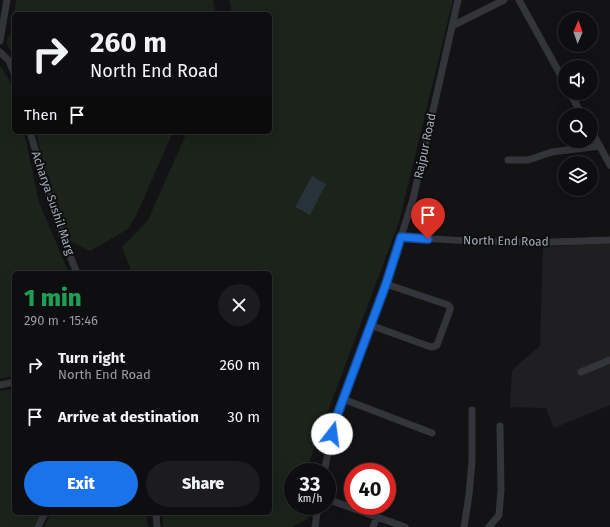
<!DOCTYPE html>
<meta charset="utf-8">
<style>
body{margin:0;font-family:"Fira Sans",sans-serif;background:#1c1c1e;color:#f1f3f6;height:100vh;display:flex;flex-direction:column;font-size:15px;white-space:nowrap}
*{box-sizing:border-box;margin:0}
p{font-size:13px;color:#9b9c9f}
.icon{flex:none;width:22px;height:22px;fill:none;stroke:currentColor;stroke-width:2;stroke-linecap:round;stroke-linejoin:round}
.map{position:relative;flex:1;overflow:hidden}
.drawer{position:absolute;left:12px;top:271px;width:260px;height:244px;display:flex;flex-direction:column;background:#0e0e10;border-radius:6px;box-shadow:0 4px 16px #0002,0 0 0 1px #2e2e30}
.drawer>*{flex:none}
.top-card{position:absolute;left:12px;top:12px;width:260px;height:122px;border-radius:6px;box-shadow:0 4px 16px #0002,0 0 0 1px #2e2e30;background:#0e0e10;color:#f1f3f6;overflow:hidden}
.needle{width:26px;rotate:2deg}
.controls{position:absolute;left:558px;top:12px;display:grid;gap:8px}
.controls a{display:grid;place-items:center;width:40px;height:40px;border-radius:50%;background:#0e0e10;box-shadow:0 4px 16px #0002,0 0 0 1px #2e2e30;font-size:20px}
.speed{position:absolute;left:284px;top:463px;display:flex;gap:8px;font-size:20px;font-weight:700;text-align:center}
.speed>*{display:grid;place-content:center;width:52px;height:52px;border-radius:50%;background:#0e0e10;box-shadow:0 4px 16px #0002,0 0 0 1px #2e2e30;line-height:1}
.speed small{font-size:10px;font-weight:400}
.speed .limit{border:6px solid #d22;background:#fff;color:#111}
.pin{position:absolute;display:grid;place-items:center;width:34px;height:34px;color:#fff;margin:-41px -17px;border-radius:50% 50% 50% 0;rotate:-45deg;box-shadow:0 0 4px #0007}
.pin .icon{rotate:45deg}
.me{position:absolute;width:44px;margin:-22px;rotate:15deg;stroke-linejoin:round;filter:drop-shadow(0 0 3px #0008)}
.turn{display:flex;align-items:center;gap:14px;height:84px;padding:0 12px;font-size:18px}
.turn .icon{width:52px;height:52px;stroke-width:2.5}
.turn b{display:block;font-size:28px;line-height:34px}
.then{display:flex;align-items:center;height:38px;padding:0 12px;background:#0003;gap:8px;font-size:15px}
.round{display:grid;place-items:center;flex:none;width:42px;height:42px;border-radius:21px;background:#1c1c1e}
.summary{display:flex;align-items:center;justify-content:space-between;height:68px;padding:0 12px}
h1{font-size:24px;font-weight:800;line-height:30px;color:#1e9e55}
.button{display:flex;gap:8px;margin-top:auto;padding:8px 12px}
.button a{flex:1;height:46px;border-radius:24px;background:#1a73e8;color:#fff;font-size:16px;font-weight:800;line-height:46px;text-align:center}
.button a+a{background:#1c1c1e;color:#f1f3f6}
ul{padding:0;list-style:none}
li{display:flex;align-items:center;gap:12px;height:52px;padding:0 12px}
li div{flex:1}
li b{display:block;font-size:15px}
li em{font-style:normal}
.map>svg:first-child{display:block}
.built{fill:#1f1f22}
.green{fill:#1b231b}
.water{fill:#283239}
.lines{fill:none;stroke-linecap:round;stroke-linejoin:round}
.minor{stroke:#33353a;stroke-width:7}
.route-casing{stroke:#114b97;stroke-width:10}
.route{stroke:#1a73e8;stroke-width:7}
.labels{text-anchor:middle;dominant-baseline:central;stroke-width:4;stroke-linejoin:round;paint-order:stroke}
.street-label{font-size:12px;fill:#a3aab6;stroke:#0e0e10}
</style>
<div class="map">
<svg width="610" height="527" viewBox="0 0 610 527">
<rect width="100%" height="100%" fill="#131315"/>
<!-- built -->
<path class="built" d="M610,243V405L554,428L546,408L510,407L512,370L540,346L543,247Z"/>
<!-- green -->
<path class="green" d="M16,0H213L216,14H14V56L6,43L12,30Z
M229,0H453L399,222L313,451L306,472H293V506H310L308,519L292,527H163L162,513H270V273H132L122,247L148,220L187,132H270V14H232Z
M1,66L14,89V132H24L39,202L69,273H14V376L0,379V68Z
M36,132H173L136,216L128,229L90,251L67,240L41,154Z
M14,389V513H41L34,527H0V391Z
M51,513H146L148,527H44Z"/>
<!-- water -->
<path class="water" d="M312,176L326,184L310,215L295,207Z"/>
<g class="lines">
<!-- minor -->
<path class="minor" d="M519,0L565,83
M452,26L504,0
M0,41L7,0
M0,52L9,61L14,73
M570,93L582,115
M591,130L610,165
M30,132L48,193L62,236L77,273
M508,160H528L552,152L600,146
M401,237C438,239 475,242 512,242C545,243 577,241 610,240
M370,325L431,347L435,346L437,345L450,310V307L448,305L386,284
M581,372L610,360
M0,385L14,382
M343,399L432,433
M324,472L335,421L386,284L413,199L458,0
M327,499L405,527
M156,513L157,527
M38,527L45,513
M315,527L318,506
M373,527L377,517
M464,527L469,495L472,461V410
M489,527L499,515L501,490L500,426"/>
</g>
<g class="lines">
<!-- route casing -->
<g class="route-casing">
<path id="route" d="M332,434L335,421L386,284L401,237L428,239"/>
</g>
<!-- route -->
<use href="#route" class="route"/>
</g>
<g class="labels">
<!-- street labels -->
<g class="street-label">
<text transform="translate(425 146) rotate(-78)">Rajpur Road</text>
<text transform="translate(53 203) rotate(71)">Acharya Sushil Marg</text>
<text transform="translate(506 241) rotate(1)">North End Road</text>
</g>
</g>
</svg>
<div class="controls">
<a><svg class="needle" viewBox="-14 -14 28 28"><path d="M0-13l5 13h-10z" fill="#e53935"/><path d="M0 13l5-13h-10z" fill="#9b9c9f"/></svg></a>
<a><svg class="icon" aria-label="sound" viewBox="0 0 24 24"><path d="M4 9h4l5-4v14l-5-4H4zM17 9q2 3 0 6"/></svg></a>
<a><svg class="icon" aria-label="search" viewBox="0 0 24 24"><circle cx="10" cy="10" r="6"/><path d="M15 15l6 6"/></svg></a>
<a><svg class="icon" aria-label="layers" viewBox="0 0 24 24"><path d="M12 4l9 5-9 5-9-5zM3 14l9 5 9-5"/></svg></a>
</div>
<div class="speed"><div>33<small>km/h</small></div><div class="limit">40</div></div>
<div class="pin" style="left:428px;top:239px;background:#d93025"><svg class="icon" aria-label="arrive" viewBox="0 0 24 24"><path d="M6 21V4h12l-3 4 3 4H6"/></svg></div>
<svg class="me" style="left:332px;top:434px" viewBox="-20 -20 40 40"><circle r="19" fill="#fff"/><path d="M0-13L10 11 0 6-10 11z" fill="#1a73e8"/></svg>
<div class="top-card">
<div class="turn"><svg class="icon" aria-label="right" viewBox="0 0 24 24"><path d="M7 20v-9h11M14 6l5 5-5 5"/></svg><div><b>260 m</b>North End Road</div></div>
<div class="then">Then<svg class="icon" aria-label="arrive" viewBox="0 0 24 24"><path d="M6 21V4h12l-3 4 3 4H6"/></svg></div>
</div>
<section class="drawer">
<div class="summary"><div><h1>1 min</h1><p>290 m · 15:46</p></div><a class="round"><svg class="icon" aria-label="close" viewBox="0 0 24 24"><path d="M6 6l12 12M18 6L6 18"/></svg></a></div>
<ul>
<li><svg class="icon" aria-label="right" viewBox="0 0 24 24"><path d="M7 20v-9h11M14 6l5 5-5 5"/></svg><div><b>Turn right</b><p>North End Road</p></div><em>260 m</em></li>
<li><svg class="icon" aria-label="arrive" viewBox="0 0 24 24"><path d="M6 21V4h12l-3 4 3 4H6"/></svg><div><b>Arrive at destination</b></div><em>30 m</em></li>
</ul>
<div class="button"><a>Exit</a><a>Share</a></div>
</section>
</div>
